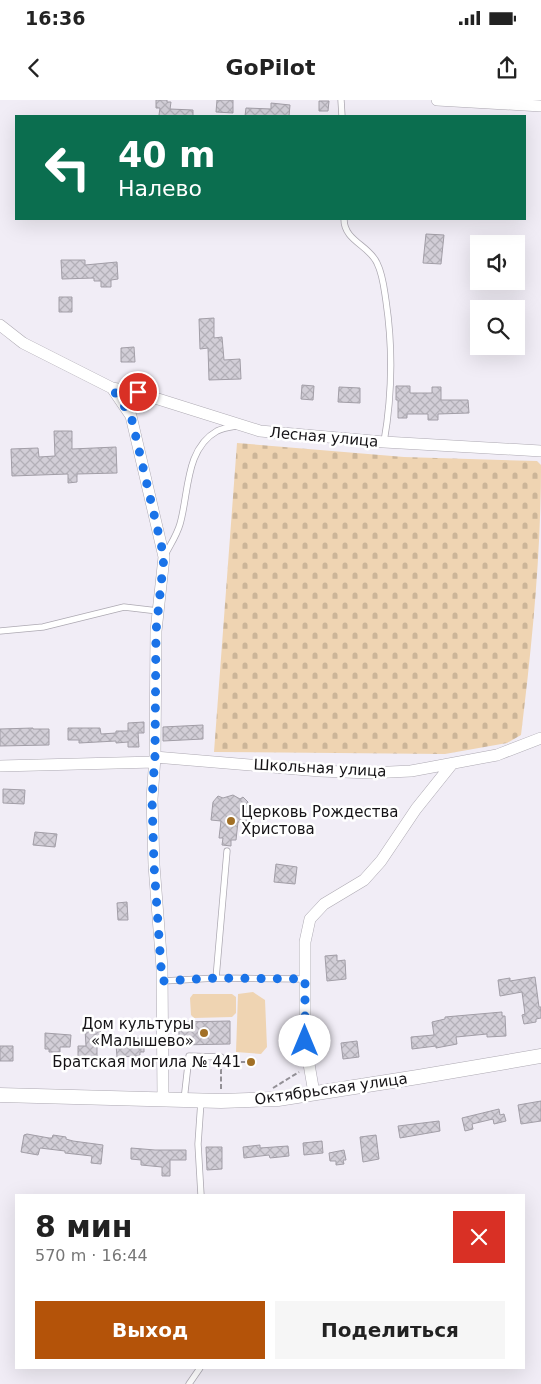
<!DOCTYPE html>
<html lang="ru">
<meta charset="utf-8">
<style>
body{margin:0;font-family:"DejaVu Sans",sans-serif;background:#f6f6f6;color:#222;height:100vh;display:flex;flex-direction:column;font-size:19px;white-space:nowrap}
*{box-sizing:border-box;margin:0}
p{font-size:16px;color:#767676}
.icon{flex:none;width:28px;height:28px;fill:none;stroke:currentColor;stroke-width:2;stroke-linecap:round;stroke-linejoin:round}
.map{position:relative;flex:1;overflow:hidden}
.panel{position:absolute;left:15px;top:1094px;width:510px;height:175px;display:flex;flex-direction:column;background:#fff;border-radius:0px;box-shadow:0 5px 20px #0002}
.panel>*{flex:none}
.top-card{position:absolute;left:15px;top:15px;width:511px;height:105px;border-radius:0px;box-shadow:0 5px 20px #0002;background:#0b6e4f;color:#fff;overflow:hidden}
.fabs{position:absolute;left:470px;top:135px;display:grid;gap:10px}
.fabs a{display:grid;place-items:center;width:55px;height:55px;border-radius:0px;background:#fff;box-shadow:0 5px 20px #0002;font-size:25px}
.pin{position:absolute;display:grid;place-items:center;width:42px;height:42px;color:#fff;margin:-21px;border:2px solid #fff;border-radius:50%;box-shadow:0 1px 5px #0007}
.me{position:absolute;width:55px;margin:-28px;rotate:0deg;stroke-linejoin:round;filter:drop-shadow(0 0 4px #0008)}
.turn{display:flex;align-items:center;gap:18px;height:105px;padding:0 20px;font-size:22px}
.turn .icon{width:65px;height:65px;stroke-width:2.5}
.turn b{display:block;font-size:35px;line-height:42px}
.round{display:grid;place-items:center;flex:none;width:52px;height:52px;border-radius:0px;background:#f6f6f6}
.head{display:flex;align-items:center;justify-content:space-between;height:85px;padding:0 20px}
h1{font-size:30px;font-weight:700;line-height:38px}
.cta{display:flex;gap:10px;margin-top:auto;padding:10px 20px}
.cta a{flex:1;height:58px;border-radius:0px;background:#b45309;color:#fff;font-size:20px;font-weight:700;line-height:58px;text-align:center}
.cta a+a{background:#f6f6f6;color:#222}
.status{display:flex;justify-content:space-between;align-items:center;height:35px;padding:0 25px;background:#fff;direction:ltr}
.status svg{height:14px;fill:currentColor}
header{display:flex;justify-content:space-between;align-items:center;height:65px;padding:0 20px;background:#fff;font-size:22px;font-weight:700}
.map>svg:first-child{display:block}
.cemetery{fill:url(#cemetery-stones)}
.park{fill:#efd4b2}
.building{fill:url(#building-cross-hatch);stroke:#a29ea7}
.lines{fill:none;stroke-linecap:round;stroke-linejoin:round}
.service-casing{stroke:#ada9b2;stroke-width:7}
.minor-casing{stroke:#ada9b2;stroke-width:12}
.tertiary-casing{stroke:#ada9b2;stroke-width:15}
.path{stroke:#939096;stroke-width:2;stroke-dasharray:5 2.5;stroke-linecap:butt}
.service{stroke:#fff;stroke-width:5.5}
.minor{stroke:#fff;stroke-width:11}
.tertiary{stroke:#fff;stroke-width:14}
.route{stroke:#1a73e8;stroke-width:9;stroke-dasharray:0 16.2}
.poi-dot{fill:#a27026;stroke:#fff;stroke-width:2}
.labels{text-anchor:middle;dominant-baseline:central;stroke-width:5;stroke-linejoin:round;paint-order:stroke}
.street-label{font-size:15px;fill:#151316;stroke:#fff}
.poi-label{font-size:15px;fill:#151316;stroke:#fff;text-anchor:end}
</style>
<div class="status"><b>16:36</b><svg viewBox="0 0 49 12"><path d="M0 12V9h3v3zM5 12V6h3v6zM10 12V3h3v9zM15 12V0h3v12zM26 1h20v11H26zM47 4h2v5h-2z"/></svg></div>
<header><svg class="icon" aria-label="back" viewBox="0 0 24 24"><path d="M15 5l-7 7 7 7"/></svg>GoPilot<svg class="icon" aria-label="share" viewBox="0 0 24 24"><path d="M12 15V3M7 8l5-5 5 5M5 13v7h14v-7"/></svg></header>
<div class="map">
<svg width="541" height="1284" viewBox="0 0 541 1284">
<defs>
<pattern id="cemetery-stones" width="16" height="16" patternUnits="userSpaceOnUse" patternTransform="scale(1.25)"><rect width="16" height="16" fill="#efd4b2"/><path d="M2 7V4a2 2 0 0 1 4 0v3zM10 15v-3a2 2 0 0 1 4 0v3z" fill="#ccb598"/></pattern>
<pattern id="building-cross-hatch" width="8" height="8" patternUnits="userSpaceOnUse" patternTransform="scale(1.25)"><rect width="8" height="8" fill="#d2ced7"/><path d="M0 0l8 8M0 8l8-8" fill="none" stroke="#b3b0b8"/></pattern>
</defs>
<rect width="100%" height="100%" fill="#f1edf6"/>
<!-- cemetery -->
<path class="cemetery" d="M237,343L404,357L537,361L541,365C541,455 532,545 521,635L507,643L445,654L214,652Z"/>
<!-- park -->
<path class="park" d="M253,892L265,900L267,947L261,954L236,952L238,894Z
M193,894H232L236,897V913L232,917L194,918L191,915L190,898Z"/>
<!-- building -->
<path class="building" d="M156,0H167V2H171L170,9L193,10V16H161L159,15L160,8H156Z
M217,0H233V13L216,12Z
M319,1H329L328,11H319Z
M271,3L290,5L289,16H245L246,8L271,9Z
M426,134L444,135L441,164L423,163Z
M61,160H85V165L117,162L118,179L111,180V187H101V181H94V178L62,179Z
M59,197H72V212H59Z
M214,218V238L222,237L224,260L240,259L241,279L209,280L208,248L200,249L199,219Z
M134,247L135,262H121V248Z
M302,285L314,286L313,300L301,299Z
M396,286H410V293H432V287H441V300H468L469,313L438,314V320H428V314H407V318H398V300H396Z
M339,287L360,288V303L338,302Z
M54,331H72V349L116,347L117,373L77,374V382L68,383V374L12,376L11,349L38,348L39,357L55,356Z
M144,622V633H138L139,647H128V642L116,643V641L79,643V640H68V628H100L101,634L116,633V631H128V623Z
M203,625V639L163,641V627Z
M33,628V629H49V645L0,646V629Z
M3,689L25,690L24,704L3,703Z
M233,695L240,699L243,697L248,702L246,722H238L236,740H231V746L222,745L223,738H219L221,721L211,720L213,702L218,696L223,698Z
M35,732L57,734L55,747L33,745Z
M276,764L297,767L295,784L274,782Z
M127,802L128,820H118L117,803Z
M337,855V861L345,860L346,879L327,881L325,856Z
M535,877L539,907H541V918L536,919V922L524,924L522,915L525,914L522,892L500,896L498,880L510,878V881Z
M502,912V916H505L506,936L487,937V934L456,937L457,944L436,948V946L412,949L411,937L434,935L432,922L445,919V917Z
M230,921V944L179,945V922Z
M100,928L101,938L97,939V958H78V946H86L85,929Z
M45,933L71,935L70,947H60V952H49V949H45Z
M130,938H144V952H140V955L137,956L117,957L116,944H130Z
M357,941L359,957L343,959L341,943Z
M0,946H13V961H0Z
M541,1001V1021L521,1024L518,1005Z
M499,1009L500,1015L504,1014L506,1021L494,1024L493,1019L472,1024L473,1029L465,1031L462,1018Z
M439,1021L440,1031L400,1038L398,1026Z
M27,1034L49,1038H52L53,1035L66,1037V1039L73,1041L103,1045L101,1064L91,1063L92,1056L65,1053V1051L40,1048L38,1055L21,1052L24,1035Z
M376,1035L379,1059L363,1062L360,1037Z
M322,1041L323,1053L304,1055L303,1043Z
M260,1045V1048L288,1046L289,1056L270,1058L269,1055L244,1058L243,1047Z
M206,1047H222V1069L207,1070Z
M131,1048L155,1050H186V1060H170V1076H162V1067L141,1065V1060L131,1059Z
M344,1050L346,1060H343L344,1064L336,1065V1061H330L329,1053Z"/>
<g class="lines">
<!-- service casing -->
<g class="service-casing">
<path id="service" d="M341,0L342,16
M344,119C344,141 369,145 377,163C383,175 384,188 386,201C393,248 392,296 384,342
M165,455C170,445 177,435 180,424C189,393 185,349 217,331C223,328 230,327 236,326
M0,531L43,527L124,507L158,511
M216,878L227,751
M163,881L216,878L305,879
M184,1000L189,956L221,957
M201,1001L198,1044L201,1095
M189,1284L200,1268"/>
</g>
<!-- minor casing -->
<g class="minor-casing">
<path id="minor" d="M437,0L541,6
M0,225L23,243L112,288L131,316L164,457L156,531L155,657L152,699L154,765L162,868L163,999
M112,288L139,293L260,331L384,342L541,351
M155,657L320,671L369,673L411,671L497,655L541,638
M0,666L155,662
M314,993L305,941V842L310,819L324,804L364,780L381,761L416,709L452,664"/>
</g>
<!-- tertiary casing -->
<g class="tertiary-casing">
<path id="tertiary" d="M0,995L221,1001L278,999L418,977L541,956"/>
</g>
<!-- path -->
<path class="path" d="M226,962H251
M273,988L299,972
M221,989V964"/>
<!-- service -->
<use href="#service" class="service"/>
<!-- minor -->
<use href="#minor" class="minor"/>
<!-- tertiary -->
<use href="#tertiary" class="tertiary"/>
</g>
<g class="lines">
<!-- route -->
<path class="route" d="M138,292L112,288L131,316L164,457L156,531L155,656L152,699L154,765L162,881L216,878L305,879V941"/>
</g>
<!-- markers -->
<g class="poi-dot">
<circle cx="231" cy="721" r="5"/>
<circle cx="204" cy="933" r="5"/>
<circle cx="251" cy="962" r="5"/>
</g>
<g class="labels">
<!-- street labels -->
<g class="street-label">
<text transform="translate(324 337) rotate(5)">Лесная улица</text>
<text transform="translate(320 668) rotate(3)">Школьная улица</text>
<text transform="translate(331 989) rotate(-8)">Октябрьская улица</text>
</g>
<!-- poi labels -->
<g class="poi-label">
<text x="241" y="712" text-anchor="start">Церковь Рождества<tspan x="241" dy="17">Христова</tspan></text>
<text x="194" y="924">Дом культуры<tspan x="194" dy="17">«Малышево»</tspan></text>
<text x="241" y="962">Братская могила № 441</text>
</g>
</g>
</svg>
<div class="fabs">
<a><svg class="icon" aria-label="sound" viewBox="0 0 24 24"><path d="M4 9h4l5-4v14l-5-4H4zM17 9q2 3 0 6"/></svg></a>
<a><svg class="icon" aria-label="search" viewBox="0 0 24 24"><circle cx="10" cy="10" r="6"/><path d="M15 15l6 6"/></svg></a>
</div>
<div class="pin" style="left:138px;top:292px;background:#d93025"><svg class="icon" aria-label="arrive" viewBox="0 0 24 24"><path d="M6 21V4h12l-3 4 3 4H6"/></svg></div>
<svg class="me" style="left:305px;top:941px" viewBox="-20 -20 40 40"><circle r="19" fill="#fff"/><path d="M0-13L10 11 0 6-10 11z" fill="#1a73e8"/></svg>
<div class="top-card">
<div class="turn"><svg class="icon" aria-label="left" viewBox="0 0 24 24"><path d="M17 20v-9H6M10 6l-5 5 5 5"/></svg><div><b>40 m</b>Налево</div></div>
</div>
<section class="panel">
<div class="head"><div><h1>8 мин</h1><p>570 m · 16:44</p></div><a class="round" style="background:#d93025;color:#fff"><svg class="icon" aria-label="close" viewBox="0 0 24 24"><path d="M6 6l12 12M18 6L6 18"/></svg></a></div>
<div class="cta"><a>Выход</a><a>Поделиться</a></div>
</section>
</div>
